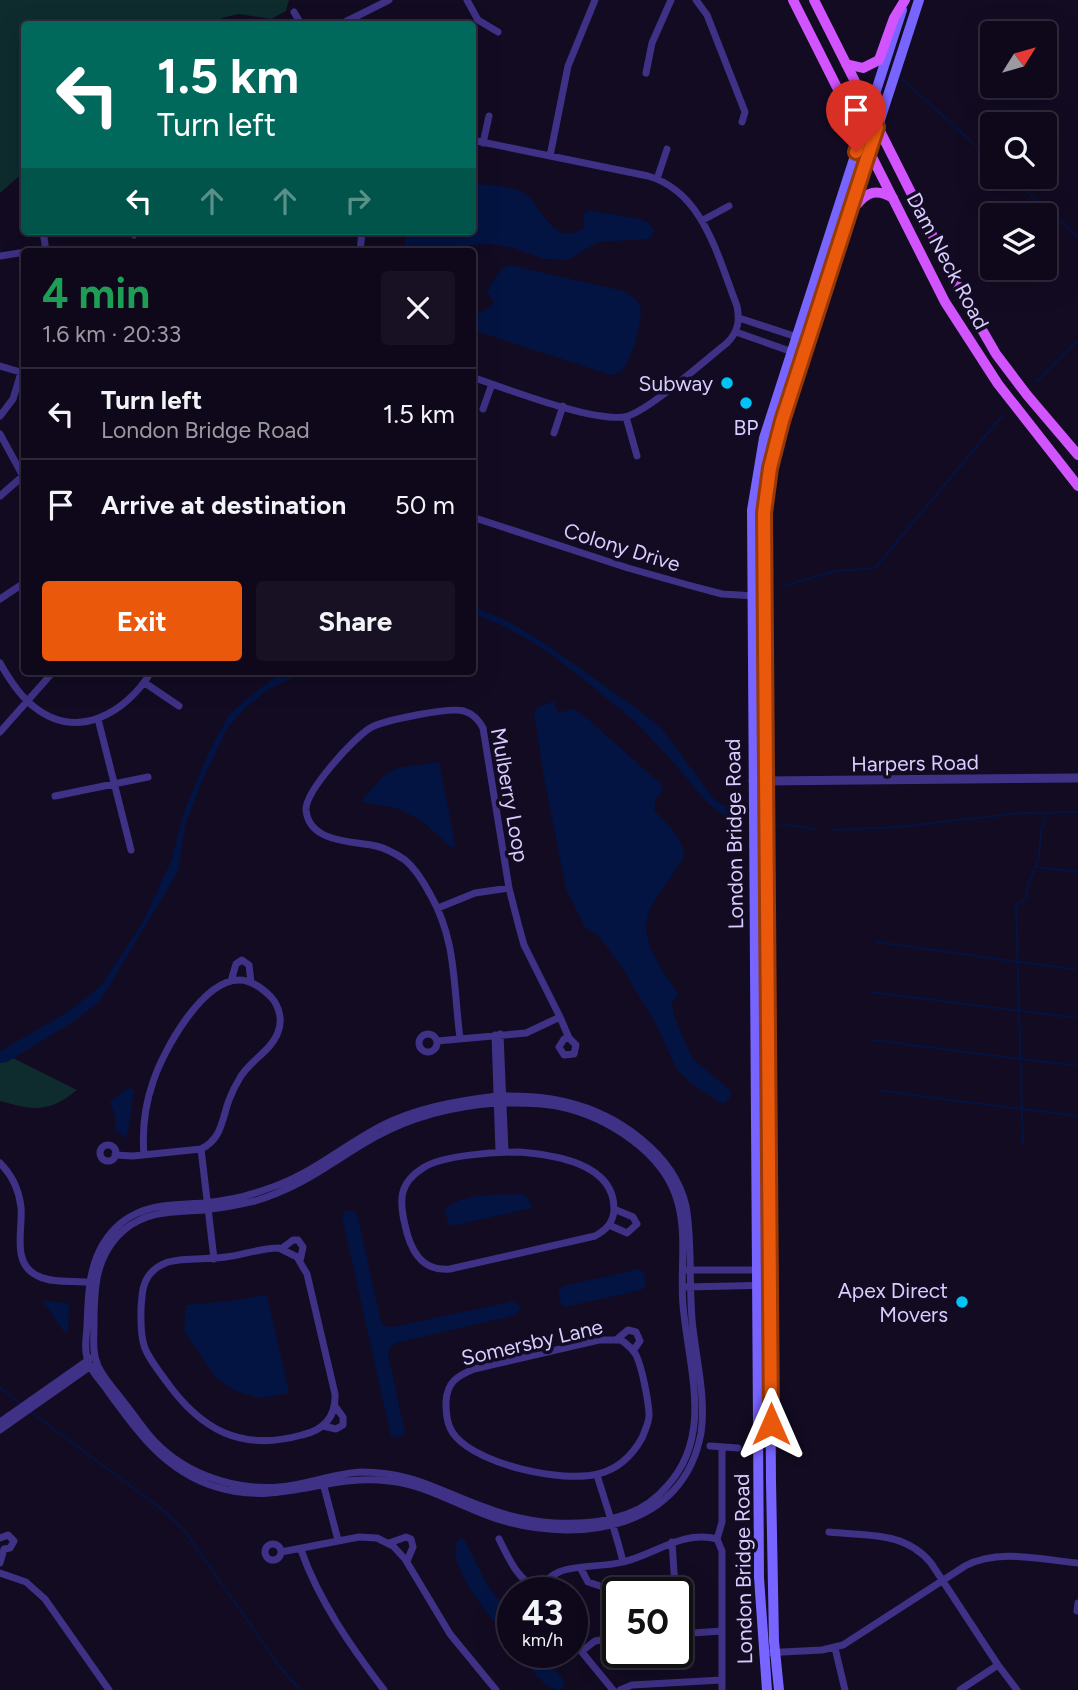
<!DOCTYPE html>
<meta charset="utf-8">
<style>
body{margin:0;font-family:Figtree,sans-serif;background:#171123;color:#f1f3f6;height:100vh;display:flex;flex-direction:column;font-size:26px;white-space:nowrap}
*{box-sizing:border-box;margin:0}
p{font-size:23px;color:#9b9aa2}
.icon{flex:none;width:38px;height:38px;fill:none;stroke:currentColor;stroke-width:2;stroke-linecap:round;stroke-linejoin:round}
.map{position:relative;flex:1;overflow:hidden}
.panel{position:absolute;left:21px;top:248px;width:455px;height:427px;display:flex;flex-direction:column;background:#0e081a;border-radius:7px;box-shadow:0 7px 28px #0002,0 0 0 2px #2e2939}
.panel>*{flex:none}
.banner{position:absolute;left:21px;top:21px;width:455px;height:214px;border-radius:7px;box-shadow:0 7px 28px #0002,0 0 0 2px #2e2939;background:#00695c;color:#fff;overflow:hidden}
.needle{width:46px;rotate:53deg}
.buttons{position:absolute;left:980px;top:21px;display:grid;gap:14px}
.buttons a{display:grid;place-items:center;width:77px;height:77px;border-radius:7px;background:#0e081a;box-shadow:0 7px 28px #0002,0 0 0 2px #2e2939;font-size:35px}
.speed{position:absolute;left:497px;top:1577px;display:flex;gap:14px;font-size:35px;font-weight:700;text-align:center}
.speed>*{display:grid;place-content:center;width:91px;height:91px;border-radius:50%;background:#0e081a;box-shadow:0 7px 28px #0002,0 0 0 2px #2e2939;line-height:1}
.speed small{font-size:18px;font-weight:400}
.speed .limit{border:4px solid #111;border-radius:10px;background:#fff;color:#111}
.pin{position:absolute;display:grid;place-items:center;width:60px;height:60px;color:#fff;margin:-72px -30px;border-radius:50% 50% 50% 0;rotate:-45deg;box-shadow:0 0 7px #0007}
.pin .icon{rotate:45deg}
.me{position:absolute;width:77px;margin:-38px;rotate:0deg;stroke-linejoin:round;filter:drop-shadow(0 0 5px #0008)}
.turn{display:flex;align-items:center;gap:24px;height:147px;padding:0 21px;font-size:32px}
.turn .icon{width:91px;height:91px;stroke-width:2.5}
.turn b{display:block;font-size:49px;line-height:60px}
.lanes{display:flex;align-items:center;height:66px;padding:0 21px;background:#0003;justify-content:center;gap:35px;direction:ltr}
.lanes .off{opacity:.35}
.round{display:grid;place-items:center;flex:none;width:74px;height:74px;border-radius:7px;background:#171123}
.headline{display:flex;align-items:center;justify-content:space-between;height:119px;padding:0 21px}
h1{font-size:42px;font-weight:700;line-height:52px;color:#1e9e55}
.button{display:flex;gap:14px;margin-top:auto;padding:14px 21px}
.button a{flex:1;height:80px;border-radius:7px;background:#ea580c;color:#fff;font-size:28px;font-weight:700;line-height:80px;text-align:center}
.button a+a{background:#171123;color:#f1f3f6}
ul{padding:0;list-style:none}
li{display:flex;align-items:center;gap:21px;height:91px;padding:0 21px;border-top:2px solid #2e2939}
li div{flex:1}
li b{display:block;font-size:26px}
li em{font-style:normal}
.map>svg:first-child{display:block}
.green{fill:#0e2b2d}
.water{fill:#041442}
.lines{fill:none;stroke-linecap:round;stroke-linejoin:round}
.stream{stroke:#041442;stroke-width:2}
.minor{stroke:#3e3186;stroke-width:7}
.tertiary{stroke:#3e3186;stroke-width:9}
.secondary{stroke:#7864ff;stroke-width:10}
.primary{stroke:#d154ff;stroke-width:10}
.route-casing{stroke:#983908;stroke-width:18}
.route{stroke:#ea580c;stroke-width:12}
.poi-dot{fill:#00c4f8;stroke:#120b22;stroke-width:2.5}
.labels{text-anchor:middle;dominant-baseline:central;stroke-width:7;stroke-linejoin:round;paint-order:stroke}
.street-label{font-size:21px;fill:#d8cdff;stroke:#120b22}
.poi-label{font-size:21px;fill:#d8cdff;stroke:#120b22;text-anchor:end}
</style>
<div class="map">
<svg width="1078" height="1690" viewBox="0 0 1078 1690">
<rect width="100%" height="100%" fill="#120b22"/>
<!-- green -->
<path class="green" d="M0,0H289L286,11L271,19L239,14L222,18L213,24H24V172L0,193Z
M13,1058L77,1090C48,1114 33,1110 0,1101V1063Z"/>
<!-- water -->
<path class="water" d="M473,183C488,186 513,185 526,194C542,206 555,251 584,227V213L588,210L640,219L647,222L655,231L649,239L598,242L568,260L544,259L514,248L494,244L470,245L455,252H403L407,231H472Z
M509,265L624,291C631,296 637,299 640,307C644,319 632,355 625,366C622,371 617,374 611,375L473,330V313L476,315L491,307L494,302L487,292L499,271Z
M473,606L507,621L543,642L636,708L662,729L714,799L726,807L741,813L743,823C709,813 701,794 679,769C667,755 653,740 639,726C627,714 612,703 599,692C559,659 521,630 473,614Z
M282,672H298L294,677L271,688L245,708L227,729L202,781L185,826L178,872L100,1001L73,1022L7,1062L0,1063V1051L69,1011L101,986L143,922L171,861L185,809L209,752L228,716L244,701Z
M555,701V709L560,712L574,709L589,720L662,785V793L656,798L654,810C666,823 684,838 684,857C676,870 649,906 647,918C642,944 664,973 678,993L672,1003L674,1016L692,1058L731,1091L730,1098L723,1104L692,1084L677,1070L656,1024L623,969L599,936L585,927L566,889L545,783L534,714L538,707Z
M439,762L455,844L452,848L422,821L397,808L362,802L364,797L386,774L397,768Z
M128,1088L134,1090L127,1138L115,1130V1115L110,1102Z
M523,1194L533,1205L531,1208L452,1226L448,1223L445,1209C465,1192 498,1196 523,1194Z
M345,1211H353L357,1214L381,1322L385,1326L393,1327L513,1301L519,1305L520,1309L516,1315L395,1343L390,1348L388,1354L405,1433C401,1437 397,1438 391,1436L342,1216Z
M640,1269L644,1274L646,1286L641,1290L565,1307L561,1304L558,1291L563,1286Z
M263,1295L267,1296L289,1391L286,1394L259,1398L236,1391L217,1379L184,1331L186,1305L239,1300Z
M43,1301L69,1303L68,1333L64,1332Z
M460,1538L464,1539L488,1586L513,1617V1644C498,1626 438,1560 460,1538Z
M519,1652H541L563,1679L564,1687L560,1690C542,1689 529,1665 519,1652Z"/>
<g class="lines">
<!-- stream -->
<path class="stream" d="M902,79L992,160
M1011,177L1078,237
M1037,381L1078,340
M783,586L836,571L875,568L1003,415
M780,824L815,829
M832,830L899,827L1021,813L1078,812
M1037,867L1078,872
M876,942L1078,970
M870,992L1078,1018
M872,1040L1078,1066
M881,1091L1078,1116
M1023,1145L1016,906L1027,897V889L1039,857L1041,831L1047,813
M0,1388L20,1403
M31,1412L163,1510L184,1530L280,1667L300,1690"/>
<!-- minor -->
<path class="minor" d="M467,0L478,20L498,32
M696,0L707,15L745,112L742,122
M294,12L301,24
M341,24L389,0
M646,73L652,43L671,0
M472,140L648,176C704,192 718,258 737,306C740,321 738,332 727,343C704,361 652,408 628,416C598,425 505,388 472,377
M483,143L489,116
M550,156L568,66L595,0
M657,179L667,149
M703,220L729,206
M43,231L46,251
M134,235L137,231
M360,252L362,231
M0,256L45,249
M739,318L809,341
M736,332L804,356
M0,366L24,373
M483,409L492,384
M0,416L13,399L24,363
M626,417L637,456
M554,433L563,406
M0,434L24,478
M0,496L23,476
M472,517L628,568L688,585L722,594L756,596
M0,599L24,583
M0,663C9,679 19,695 33,706C77,742 126,713 151,672
M145,683L179,706
M98,719L131,850
M0,732L53,672
M55,796L148,777
M438,908L475,893L509,888
M231,981L236,964L242,960L249,965L251,982
M560,1017L569,1038L576,1045L574,1054L564,1055L559,1047L564,1039L569,1038
M419 1043a9 9 0 1 1 18 0a9 9 0 1 1-18 0Z
M500,1034L505,1152
M495,1035L499,1152
M437,1041L526,1033L560,1017L524,945L519,927L509,888L483,728C479,720 473,714 464,711C449,707 384,720 370,728C354,738 305,791 306,810C309,843 353,841 376,846C386,848 396,854 405,860C416,869 423,881 430,894C457,941 453,986 460,1038
M497,1096C520,1096 543,1096 566,1102C617,1114 674,1153 686,1206C693,1244 688,1289 693,1329C697,1362 706,1400 701,1433C684,1528 583,1543 504,1521C464,1510 430,1485 389,1481C326,1473 282,1507 216,1487C165,1471 137,1432 107,1390C101,1381 91,1372 88,1361C84,1351 86,1338 87,1327C88,1288 89,1250 121,1223C146,1203 175,1205 204,1203C225,1201 245,1197 264,1190C311,1175 338,1149 379,1127C416,1108 456,1101 497,1096Z
M497,1103C517,1103 537,1102 557,1106C606,1116 665,1152 678,1203C687,1236 680,1272 683,1305C688,1366 714,1434 668,1485C657,1498 642,1509 627,1514C582,1530 527,1524 484,1507C439,1491 413,1472 362,1472C334,1473 307,1485 279,1487C231,1491 180,1472 149,1435C140,1424 132,1412 123,1401C115,1390 104,1379 98,1366C92,1353 94,1338 94,1324C94,1289 95,1255 124,1230C148,1210 175,1212 204,1210C221,1208 238,1205 255,1201C305,1186 332,1161 375,1137C413,1116 454,1106 497,1103Z
M100 1153a8 8 0 1 1 16 0a8 8 0 1 1-16 0Z
M520,1152C554,1155 615,1163 614,1210C613,1223 606,1230 595,1236L450,1269C421,1272 410,1249 405,1225C399,1200 399,1183 423,1168C442,1155 496,1152 520,1152Z
M115,1155L133,1156L201,1149
M144,1155C142,1131 145,1105 153,1082C163,1051 202,980 239,980C251,980 262,988 271,997C279,1006 283,1020 278,1032C272,1050 251,1060 241,1076C236,1084 232,1092 229,1100C222,1119 222,1139 201,1149L214,1259
M0,1163C12,1175 19,1190 21,1207C23,1230 11,1264 38,1276C54,1284 75,1280 93,1283
M609,1225L627,1233L637,1224L633,1217L614,1209
M279,1248L297,1257L307,1274L335,1394C336,1417 324,1430 302,1435C241,1452 201,1430 166,1381C144,1351 140,1347 141,1309C142,1294 142,1280 154,1270C158,1266 163,1264 168,1262C186,1257 208,1260 226,1257C243,1255 261,1248 279,1248Z
M281,1249L293,1240H298L303,1247L300,1261
M687,1270H770
M686,1287L770,1285
M599,1340H621C627,1344 632,1348 636,1355C642,1367 648,1399 649,1413C650,1421 645,1430 642,1438C632,1456 618,1469 598,1474C562,1483 481,1465 456,1437C447,1427 446,1415 446,1402C447,1382 457,1376 474,1369Z
M616,1340L628,1330L636,1332L640,1341L633,1351
M0,1422L91,1358
M323,1426L336,1429L343,1425V1417L335,1406
M0,1430L91,1366
M710,1446L738,1448
M597,1475C606,1505 616,1532 623,1562
M323,1483L338,1540
M829,1532C867,1536 905,1531 931,1563L998,1665L1017,1690
M0,1538L8,1535L14,1541L10,1548L4,1549L0,1563
M499,1539C509,1559 517,1579 538,1589
M717,1539L722,1551V1690
M717,1539L722,1522V1447
M389,1543L406,1537L411,1539L413,1547L407,1561
M265 1552a8 8 0 1 1 16 0a8 8 0 1 1-16 0Z
M301,1550C319,1601 351,1647 384,1690
M281,1552L359,1537L377,1538L393,1546L405,1559L450,1634L496,1690
M581,1569L588,1582L612,1590L675,1587L672,1542
M0,1573L26,1582L45,1599L109,1690
M675,1587L688,1586
M538,1589C544,1582 550,1576 559,1572C573,1565 605,1567 623,1562C656,1554 682,1530 717,1539
M1077,1611L1078,1603
M677,1634L722,1631
M572,1640L613,1690
M835,1648L845,1690
M582,1651L595,1641L618,1637
M763,1653L822,1650L843,1645L965,1566C999,1548 1042,1560 1078,1563
M620,1690L632,1685L722,1680
M960,1690L998,1665"/>
<!-- tertiary -->
<path class="tertiary" d="M753,781L1078,778"/>
<!-- secondary -->
<path class="secondary" d="M767,1690L759,1578L752,510L764,438L902,10
M779,1690L774,1641L771,1481L764,513L770,468L782,421L919,0"/>
<!-- primary -->
<path class="primary" d="M793,0L945,302L998,384L1078,486
M814,0L966,302L996,354L1027,395L1078,455
M846,64L863,68L879,60L894,18L905,0
M851,212C863,195 873,186 893,198"/>
</g>
<g class="lines">
<!-- route casing -->
<g class="route-casing">
<path id="route" d="M771,1424L764,513L770,468L782,421L877,127L869,111L856,152"/>
</g>
<!-- route -->
<use href="#route" class="route"/>
</g>
<!-- markers -->
<g class="poi-dot">
<circle cx="727" cy="383" r="7"/>
<circle cx="746" cy="403" r="7"/>
<circle cx="962" cy="1302" r="7"/>
</g>
<g class="labels">
<!-- street labels -->
<g class="street-label">
<text transform="translate(948 261) rotate(62)">Dam Neck Road</text>
<text transform="translate(622 547) rotate(17)">Colony Drive</text>
<text transform="translate(915 763) rotate(-1)">Harpers Road</text>
<text transform="translate(510 795) rotate(80)">Mulberry Loop</text>
<text transform="translate(734 834) rotate(-91)">London Bridge Road</text>
<text transform="translate(532 1342) rotate(-13)">Somersby Lane</text>
<text transform="translate(743 1569) rotate(-91)">London Bridge Road</text>
</g>
<!-- poi labels -->
<g class="poi-label">
<text x="713" y="383">Subway</text>
<text x="746" y="427" text-anchor="middle">BP</text>
<text x="948" y="1290">Apex Direct<tspan x="948" dy="24">Movers</tspan></text>
</g>
</g>
</svg>
<div class="buttons">
<a><svg class="needle" viewBox="-14 -14 28 28"><path d="M0-13l5 13h-10z" fill="#e53935"/><path d="M0 13l5-13h-10z" fill="#9b9aa2"/></svg></a>
<a><svg class="icon" aria-label="search" viewBox="0 0 24 24"><circle cx="10" cy="10" r="6"/><path d="M15 15l6 6"/></svg></a>
<a><svg class="icon" aria-label="layers" viewBox="0 0 24 24"><path d="M12 4l9 5-9 5-9-5zM3 14l9 5 9-5"/></svg></a>
</div>
<div class="speed"><div>43<small>km/h</small></div><div class="limit">50</div></div>
<div class="pin" style="left:856px;top:152px;background:#d93025"><svg class="icon" aria-label="arrive" viewBox="0 0 24 24"><path d="M6 21V4h12l-3 4 3 4H6"/></svg></div>
<svg class="me" style="left:771px;top:1424px" viewBox="-20 -20 40 40"><path d="M0-17L14 15 0 8-14 15z" fill="#ea580c" stroke="#fff" stroke-width="4"/></svg>
<div class="banner">
<div class="turn"><svg class="icon" aria-label="left" viewBox="0 0 24 24"><path d="M17 20v-9H6M10 6l-5 5 5 5"/></svg><div><b>1.5 km</b>Turn left</div></div>
<div class="lanes"><svg class="icon" aria-label="left" viewBox="0 0 24 24"><path d="M17 20v-9H6M10 6l-5 5 5 5"/></svg><svg class="icon off" aria-label="ahead" viewBox="0 0 24 24"><path d="M12 20V5M6 11l6-6 6 6"/></svg><svg class="icon off" aria-label="ahead" viewBox="0 0 24 24"><path d="M12 20V5M6 11l6-6 6 6"/></svg><svg class="icon off" aria-label="right" viewBox="0 0 24 24"><path d="M7 20v-9h11M14 6l5 5-5 5"/></svg></div>
</div>
<section class="panel">
<div class="headline"><div><h1>4 min</h1><p>1.6 km · 20:33</p></div><a class="round"><svg class="icon" aria-label="close" viewBox="0 0 24 24"><path d="M6 6l12 12M18 6L6 18"/></svg></a></div>
<ul>
<li><svg class="icon" aria-label="left" viewBox="0 0 24 24"><path d="M17 20v-9H6M10 6l-5 5 5 5"/></svg><div><b>Turn left</b><p>London Bridge Road</p></div><em>1.5 km</em></li>
<li><svg class="icon" aria-label="arrive" viewBox="0 0 24 24"><path d="M6 21V4h12l-3 4 3 4H6"/></svg><div><b>Arrive at destination</b></div><em>50 m</em></li>
</ul>
<div class="button"><a>Exit</a><a>Share</a></div>
</section>
</div>
